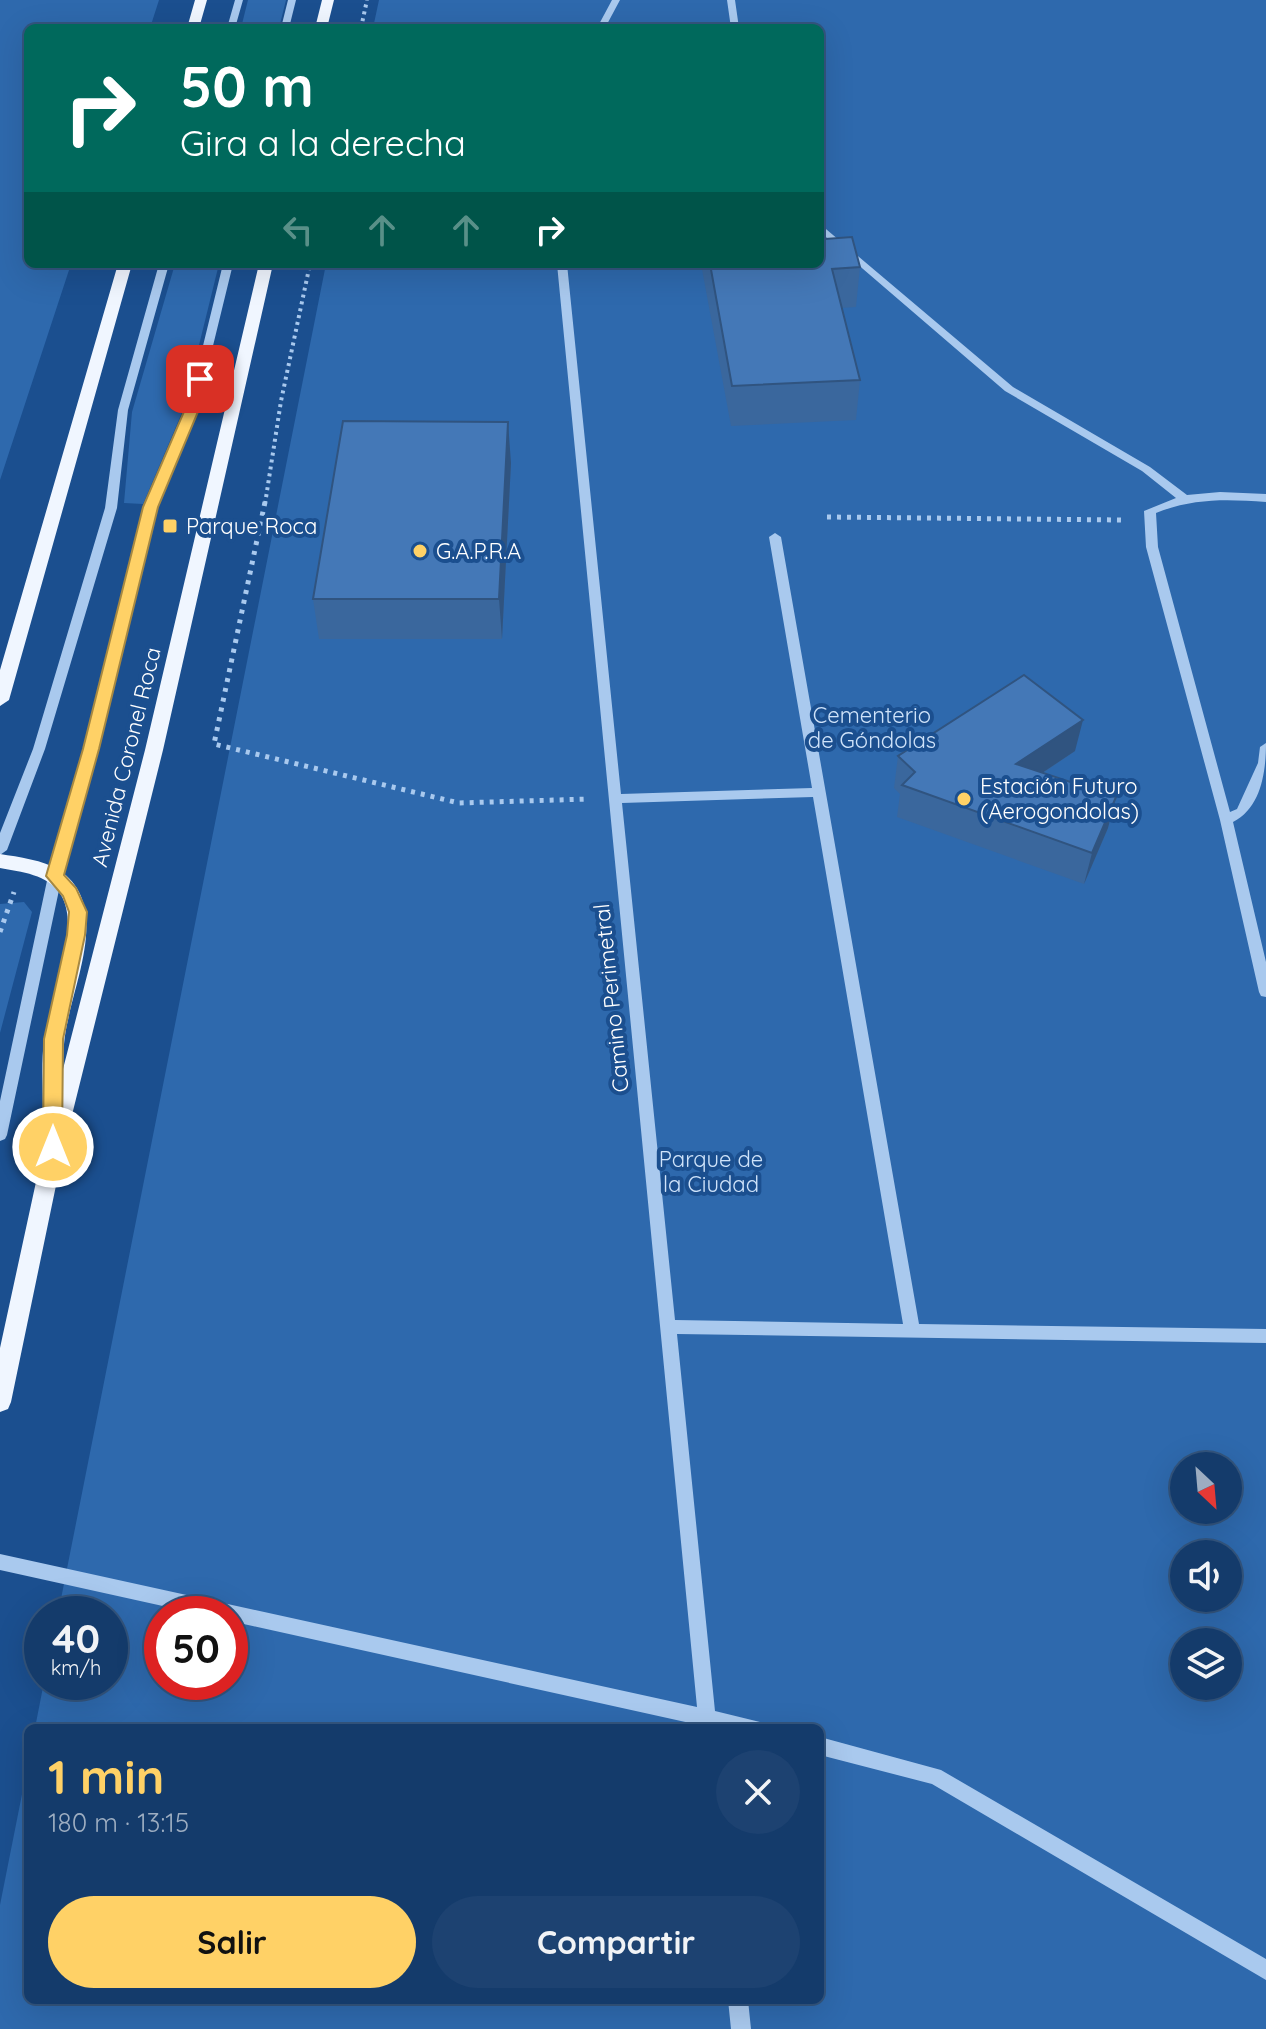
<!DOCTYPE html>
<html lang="es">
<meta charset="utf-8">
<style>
body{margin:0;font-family:Quicksand,sans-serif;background:#1d4271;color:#f1f3f6;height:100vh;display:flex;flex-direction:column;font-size:30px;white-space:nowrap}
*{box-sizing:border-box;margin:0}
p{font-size:26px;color:#9dadc1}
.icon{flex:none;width:44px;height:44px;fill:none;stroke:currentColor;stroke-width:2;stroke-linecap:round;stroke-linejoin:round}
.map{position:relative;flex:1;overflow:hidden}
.side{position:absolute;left:24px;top:1724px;width:800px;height:280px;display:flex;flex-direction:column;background:#143b6b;border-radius:12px;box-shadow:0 8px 32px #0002,0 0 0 2px #33557e}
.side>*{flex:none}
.top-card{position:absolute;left:24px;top:24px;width:800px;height:244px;border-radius:12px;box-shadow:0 8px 32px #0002,0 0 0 2px #33557e;background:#00695c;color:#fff;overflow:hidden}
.needle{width:52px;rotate:154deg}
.controls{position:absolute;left:1170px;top:1452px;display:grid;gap:16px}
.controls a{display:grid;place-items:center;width:72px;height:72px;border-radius:50%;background:#143b6b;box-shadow:0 8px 32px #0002,0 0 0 2px #33557e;font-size:40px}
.speed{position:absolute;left:24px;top:1596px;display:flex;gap:16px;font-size:40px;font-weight:700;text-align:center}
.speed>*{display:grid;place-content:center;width:104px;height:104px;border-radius:50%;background:#143b6b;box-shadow:0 8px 32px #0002,0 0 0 2px #33557e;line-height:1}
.speed small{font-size:20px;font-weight:400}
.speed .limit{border:12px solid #d22;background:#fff;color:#111}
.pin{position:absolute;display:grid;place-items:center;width:68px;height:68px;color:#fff;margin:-34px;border-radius:16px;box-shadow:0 4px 12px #0006}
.me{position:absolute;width:88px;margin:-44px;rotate:0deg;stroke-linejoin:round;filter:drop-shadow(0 0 6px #0008)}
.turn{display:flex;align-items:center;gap:28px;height:168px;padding:0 24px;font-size:36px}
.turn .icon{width:104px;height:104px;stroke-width:2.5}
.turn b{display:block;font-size:56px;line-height:68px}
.lanes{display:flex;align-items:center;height:76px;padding:0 24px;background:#0003;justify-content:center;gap:40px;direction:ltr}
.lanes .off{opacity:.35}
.round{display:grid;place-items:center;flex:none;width:84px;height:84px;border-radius:42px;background:#1d4271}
.headline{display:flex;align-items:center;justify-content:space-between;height:136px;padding:0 24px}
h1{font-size:48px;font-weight:800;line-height:60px;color:#ffd166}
.button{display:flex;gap:16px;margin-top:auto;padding:16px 24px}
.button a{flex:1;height:92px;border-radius:48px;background:#ffd166;color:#111;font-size:32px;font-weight:800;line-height:92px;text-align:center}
.button a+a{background:#1d4271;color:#f1f3f6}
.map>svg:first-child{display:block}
.green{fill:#2e69ad;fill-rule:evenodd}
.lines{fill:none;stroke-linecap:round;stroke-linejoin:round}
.path-far1{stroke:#a9c9ee;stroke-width:4;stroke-dasharray:3 4;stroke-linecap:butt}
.path{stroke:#a9c9ee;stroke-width:5;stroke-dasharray:4 6;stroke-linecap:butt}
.minor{fill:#a9c9ee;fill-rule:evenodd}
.major{fill:#f0f6ff;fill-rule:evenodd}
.wall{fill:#3a679d}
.shaded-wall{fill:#305480}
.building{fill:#4478b7;stroke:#305480;stroke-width:2}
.route{fill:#ffd166;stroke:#a68842;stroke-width:2}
.poi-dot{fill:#ffd166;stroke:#1b4f8f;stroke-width:3}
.labels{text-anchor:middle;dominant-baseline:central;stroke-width:8;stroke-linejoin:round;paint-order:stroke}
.poi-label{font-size:22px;fill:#fff;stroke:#1b4f8f;text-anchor:start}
.park-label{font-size:22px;fill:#cfe3fa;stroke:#1b4f8f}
.street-label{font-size:22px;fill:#fff;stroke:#1b4f8f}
</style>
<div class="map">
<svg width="1266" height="2029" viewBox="0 0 1266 2029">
<rect width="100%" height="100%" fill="#1b4f8f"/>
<!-- green -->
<path class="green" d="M0,0H159L150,28H28V264H71L0,480Z
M248,0H286L279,28H241Z
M379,0H1266V2029H0V1905L28,1764V2000H820V1728H35L44,1682H110V1614H58L326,264H820V28H373ZM1184,1466H1228V1510H1184ZM1184,1554H1228V1598H1184ZM162,1614H230V1682H162ZM1184,1642H1228V1686H1184Z
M175,264H219L183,410L143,504L124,503L132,412Z
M24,902L32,912L0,1033V904Z"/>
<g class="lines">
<!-- path-far1 -->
<path class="path-far1" d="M361,28L367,0
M265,504L281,401L310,264"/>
<!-- path -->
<path class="path" d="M265,502L214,744L459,803L588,799
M827,517L1121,520
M0,932L14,892"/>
<!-- minor -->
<path class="minor" d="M235,0H243L235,28H227Z
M288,0H296L289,28H281Z
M612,0H620L605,28H597Z
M727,0H735L739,28H731Z
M820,224L1013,387L1150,467L1187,495L1220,492L1266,494V502C1227,499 1193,498 1156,513L1158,547L1230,812L1237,809L1258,763L1260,747L1266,743C1266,772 1261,808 1233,822L1266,962V997L1261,996L1259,992L1220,820L1146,547L1144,511L1176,498L1142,471L1005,391L820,232Z
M159,264H169L128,410L117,508L45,749L7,850L0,855V833L33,749L105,508L118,410Z
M223,264H233L198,407L156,507L97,749L62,876L7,1135L5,1139L0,1141V1101L48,876L85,749L144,507L188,407Z
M557,264H567L621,794L812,788L769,537L775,533L781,537L919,1324L1266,1329V1343L677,1334L715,1711L760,1722L763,1728H699V1725L230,1621V1614H199L0,1570V1554L697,1707ZM813,797L903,1324L675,1320L622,803Z
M820,1737L941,1770L1266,1959V1980L932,1784L820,1755Z
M728,2000H748L751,2029H731Z"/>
<!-- major -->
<path class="major" d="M195,0H207L199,28H187Z
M322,0H334L327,28H315Z
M118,264H132L9,700L0,706V670Z
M259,264H273L163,750L64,1147L11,1402L8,1409L0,1412V1348L49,1122L43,1115C43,1090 41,1065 44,1040C49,1002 82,930 61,895C48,874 21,872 0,868V854C19,857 43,860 59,870C109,903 77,975 68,1020C64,1036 63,1053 63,1069L145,750Z"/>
</g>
<!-- wall -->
<path class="wall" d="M825,239L860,267L856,307L842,308L860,380L856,420L731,426L701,264H820Z
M511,463L502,639H319L313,599Z
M1075,751L1043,773L1108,828L1084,884L897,817L900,794L894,788L898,756Z"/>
<!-- shaded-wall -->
<path class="shaded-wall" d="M508,422L511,463L502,639L499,599Z
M1083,720L1075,751L1009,795L1016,764Z
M1116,797L1108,828L1084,884L1092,853Z"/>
<!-- building -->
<path class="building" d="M820,220L825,239L852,237L860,267L832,269L860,380L732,386L710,264H820Z
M343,421L508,422L499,599H313Z
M1024,675L1083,720L1016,764L1116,797L1092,853L902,785L915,772L898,756Z"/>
<!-- route -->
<path class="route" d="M200,374L207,379L200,407L158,507L99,749L64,875L76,888L87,912L85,935L63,1039L62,1147L59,1152H46L43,1147L44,1039L67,935L69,912L63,896L46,876L83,749L143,507L186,407L193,379Z"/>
<!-- markers -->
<g class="poi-dot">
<rect x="162" y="518" width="16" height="16" rx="4"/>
<circle cx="420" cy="551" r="8"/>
<circle cx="964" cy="799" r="8"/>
</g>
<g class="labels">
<!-- poi labels -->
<g class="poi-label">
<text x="186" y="526">Parque Roca</text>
<text x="436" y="551">G.A.P.R.A</text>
<text x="980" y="786">Estación Futuro<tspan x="980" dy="25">(Aerogondolas)</tspan></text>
</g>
<!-- park labels -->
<g class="park-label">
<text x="872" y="715">Cementerio<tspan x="872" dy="25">de Góndolas</tspan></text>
<text x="711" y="1159">Parque de<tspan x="711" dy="25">la Ciudad</tspan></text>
</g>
<!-- street labels -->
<g class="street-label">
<text transform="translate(126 757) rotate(-76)">Avenida Coronel Roca</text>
<text transform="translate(611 998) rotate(-96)">Camino Perimetral</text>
</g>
</g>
</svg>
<div class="controls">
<a><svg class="needle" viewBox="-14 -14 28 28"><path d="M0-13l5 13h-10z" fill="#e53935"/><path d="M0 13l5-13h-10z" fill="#9dadc1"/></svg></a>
<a><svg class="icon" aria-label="sound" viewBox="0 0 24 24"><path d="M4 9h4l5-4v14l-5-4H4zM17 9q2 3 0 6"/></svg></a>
<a><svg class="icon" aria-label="layers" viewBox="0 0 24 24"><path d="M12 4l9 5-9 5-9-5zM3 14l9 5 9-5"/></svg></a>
</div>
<div class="speed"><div>40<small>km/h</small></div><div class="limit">50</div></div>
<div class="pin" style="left:200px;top:379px;background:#d93025"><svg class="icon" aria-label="arrive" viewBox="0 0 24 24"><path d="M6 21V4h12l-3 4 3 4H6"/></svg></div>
<svg class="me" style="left:53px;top:1147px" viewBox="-20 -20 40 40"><circle r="17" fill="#ffd166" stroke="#fff" stroke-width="3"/><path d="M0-11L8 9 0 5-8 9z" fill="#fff"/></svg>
<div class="top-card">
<div class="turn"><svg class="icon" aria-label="right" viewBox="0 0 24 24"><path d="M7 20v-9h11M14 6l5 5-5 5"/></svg><div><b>50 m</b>Gira a la derecha</div></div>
<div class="lanes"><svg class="icon off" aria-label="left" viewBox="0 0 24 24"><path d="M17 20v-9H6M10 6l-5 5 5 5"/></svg><svg class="icon off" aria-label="ahead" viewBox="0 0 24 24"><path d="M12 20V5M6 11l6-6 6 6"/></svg><svg class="icon off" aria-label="ahead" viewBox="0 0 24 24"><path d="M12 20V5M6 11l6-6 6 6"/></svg><svg class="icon" aria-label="right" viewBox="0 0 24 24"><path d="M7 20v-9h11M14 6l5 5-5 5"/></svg></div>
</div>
<section class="side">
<div class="headline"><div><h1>1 min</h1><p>180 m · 13:15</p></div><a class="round"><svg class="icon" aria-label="close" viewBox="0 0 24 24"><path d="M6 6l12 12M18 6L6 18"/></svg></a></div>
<div class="button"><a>Salir</a><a>Compartir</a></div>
</section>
</div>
